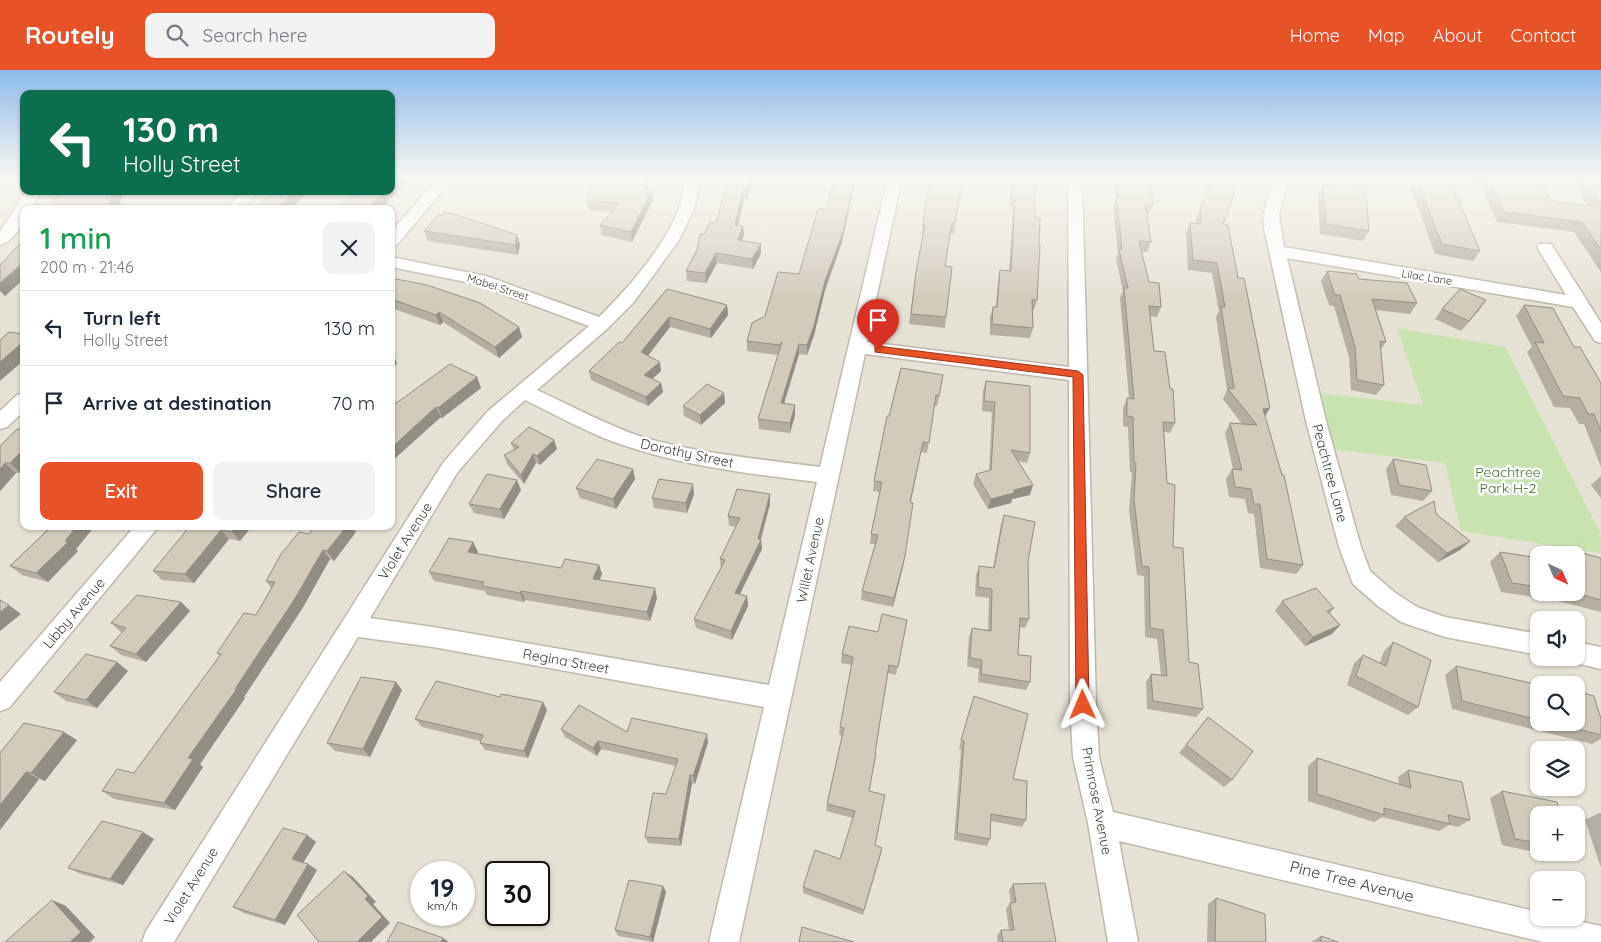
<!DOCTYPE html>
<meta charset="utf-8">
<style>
body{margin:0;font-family:Quicksand,sans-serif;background:#f2f2f3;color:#1f2937;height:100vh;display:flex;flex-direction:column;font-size:19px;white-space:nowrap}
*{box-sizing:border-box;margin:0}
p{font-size:16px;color:#747a83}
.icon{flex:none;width:28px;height:28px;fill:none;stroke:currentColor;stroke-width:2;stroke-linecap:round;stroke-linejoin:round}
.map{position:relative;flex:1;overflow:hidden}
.side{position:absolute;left:20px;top:135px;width:375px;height:325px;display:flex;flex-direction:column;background:#fff;border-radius:10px;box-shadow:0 1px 4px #0004}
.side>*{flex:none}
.hud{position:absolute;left:20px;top:20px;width:375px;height:105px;border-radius:10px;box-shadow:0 1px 4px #0004;background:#0b6e4f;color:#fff;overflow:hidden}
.needle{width:32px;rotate:136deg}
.fabs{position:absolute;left:1530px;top:476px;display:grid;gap:10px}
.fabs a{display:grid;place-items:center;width:55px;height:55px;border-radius:10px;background:#fff;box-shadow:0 1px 4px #0004;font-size:25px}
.speed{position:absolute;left:410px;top:791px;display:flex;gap:10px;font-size:25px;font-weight:700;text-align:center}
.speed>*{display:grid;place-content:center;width:65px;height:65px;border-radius:50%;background:#fff;box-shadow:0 1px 4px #0004;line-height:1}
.speed small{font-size:12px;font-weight:400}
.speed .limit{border:2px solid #111;border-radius:8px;background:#fff;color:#111}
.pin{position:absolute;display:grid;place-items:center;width:42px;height:42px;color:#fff;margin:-51px -21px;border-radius:50% 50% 50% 0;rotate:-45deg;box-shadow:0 0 5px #0007}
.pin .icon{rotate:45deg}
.me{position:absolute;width:55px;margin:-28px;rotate:359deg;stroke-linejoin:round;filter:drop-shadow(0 0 4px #0008)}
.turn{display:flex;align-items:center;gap:18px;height:105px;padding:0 20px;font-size:22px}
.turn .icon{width:65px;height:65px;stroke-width:2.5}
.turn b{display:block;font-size:35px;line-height:42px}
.round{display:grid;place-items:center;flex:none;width:52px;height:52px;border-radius:10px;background:#f2f2f3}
.head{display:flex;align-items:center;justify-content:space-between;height:85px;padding:0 20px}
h1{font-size:30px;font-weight:600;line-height:38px;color:#1e9e55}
.button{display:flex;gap:10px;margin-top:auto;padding:10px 20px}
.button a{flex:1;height:58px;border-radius:10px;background:#e75226;color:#fff;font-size:20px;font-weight:600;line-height:58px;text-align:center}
.button a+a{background:#f2f2f3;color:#1f2937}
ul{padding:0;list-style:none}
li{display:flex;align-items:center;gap:15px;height:75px;padding:0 20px;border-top:1px solid #e0e1e3}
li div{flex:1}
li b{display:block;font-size:19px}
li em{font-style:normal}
header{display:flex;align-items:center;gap:30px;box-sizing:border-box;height:70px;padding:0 25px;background:#e75226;color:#fff}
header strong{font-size:24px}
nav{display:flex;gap:28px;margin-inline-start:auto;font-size:18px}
.search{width:350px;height:45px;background:#f2f2f3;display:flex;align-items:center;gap:12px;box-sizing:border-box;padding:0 18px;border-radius:10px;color:#747a83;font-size:19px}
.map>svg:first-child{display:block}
.residential{fill:#e5e1d4;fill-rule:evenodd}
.green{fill:#c8e2b1}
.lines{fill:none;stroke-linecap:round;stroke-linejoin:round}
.minor-casing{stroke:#bfb9ac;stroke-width:3}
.minor{fill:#fff;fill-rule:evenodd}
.wall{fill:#b5afa2}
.shaded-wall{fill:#938e84}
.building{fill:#d2cbbc;stroke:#938e84}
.route{fill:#e75226;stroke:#963519}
.labels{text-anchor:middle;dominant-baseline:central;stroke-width:5;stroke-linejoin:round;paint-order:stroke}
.far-street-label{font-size:11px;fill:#433f35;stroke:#fff}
.street-label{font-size:14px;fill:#433f35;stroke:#fff}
.park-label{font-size:14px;fill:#426f2e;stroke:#fff}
.near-street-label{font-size:16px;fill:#433f35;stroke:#fff}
</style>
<header>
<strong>Routely</strong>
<div class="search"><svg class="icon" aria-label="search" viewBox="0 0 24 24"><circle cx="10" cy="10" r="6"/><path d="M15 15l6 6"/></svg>Search here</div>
<nav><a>Home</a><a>Map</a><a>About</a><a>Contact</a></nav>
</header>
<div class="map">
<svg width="1601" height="872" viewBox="0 0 1601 872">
<rect width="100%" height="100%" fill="#f1eee5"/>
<!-- residential -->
<path class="residential" d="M0,108H24V121H391V108H1601V872H0ZM24,139H391V456H24ZM1539,485H1576V522H1539ZM1539,550H1576V588H1539ZM1539,615H1576V652H1539ZM1539,680H1576V718H1539ZM1539,745H1576V782H1539ZM421,802H464V845H421ZM496,802H539V845H496ZM1539,810H1576V848H1539Z"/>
<!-- green -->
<path class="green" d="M1397,258L1505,277L1601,464V483L1461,461L1445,393L1323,378L1309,322L1423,335Z"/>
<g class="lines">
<!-- minor casing -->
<g class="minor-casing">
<path id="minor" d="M438,108H453L397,175L391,177V162Z
M687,108H701L694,139L679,170L634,232L608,258L537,320C572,336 606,355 642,367C700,384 761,389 820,397L888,108H902L867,272L1069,297L1068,108H1082L1096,635L1099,687L1113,742L1539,842V848H1564L1601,856V872H1543L1119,771L1138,872H1108L1088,753L1073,687L1070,635L1069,310L865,284L739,872H709L764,637L433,577L358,567L174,872H142L146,861L443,393L488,341L589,256L476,214L391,197V187L486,206L599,247C628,218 665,177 679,138C682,128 684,118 687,108ZM525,330C560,347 593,366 629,377C690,397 753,404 817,412L769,615L433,557L370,548L457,403L502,351Z
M1274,108H1288L1279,145L1284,177L1566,225L1537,177L1539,174H1551L1601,253V273L1595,271L1573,237L1287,188L1326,351L1361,477L1370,501L1394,522L1417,537L1445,547L1539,564V585L1445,567L1401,552L1378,536L1353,514L1339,477L1306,351L1264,158L1263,145Z
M26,121H41L31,139H24C24,153 15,171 0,175V162Z
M243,121H259L242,139H225Z
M24,323V341L7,357L0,359V341L17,325Z
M135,456H159L9,638L0,641V612Z
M1576,572L1601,577V599L1567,591L1566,588H1576Z"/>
</g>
<!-- minor -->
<use href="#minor" class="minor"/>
</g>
<!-- wall -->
<path class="wall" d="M729,108H754L747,129H744L738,155L744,165L742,171L761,174V183L753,199L717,193L706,213L687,211L686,201L697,180L704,164L716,153Z
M963,108L954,164L950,163L945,196L946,247L945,258L909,254L916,202L923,165H921L923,155Z
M1012,108H1038L1036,122H1035V147L1039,175L1037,230L1034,240H1032L1033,258L1030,268L990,265V247L993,237H996L998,210L1000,200L1009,201L1013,137L1009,136Z
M1117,108H1150L1153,134L1149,145L1146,144L1151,172L1147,182H1141L1149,212L1161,237L1157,247L1150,246L1154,281L1175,353L1170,363L1164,362L1167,413L1173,477L1189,592L1203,639L1196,647L1147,639L1146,612L1151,604L1161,605L1157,569L1145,567L1144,506L1137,505L1129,440L1132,403L1130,402L1128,357L1123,356V338L1127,328H1129L1120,228L1123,221L1116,189L1118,183L1113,138L1116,130L1115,114Z
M1213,108L1223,154L1238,208L1265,347L1303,495L1296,504L1260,498L1254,444L1248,443L1245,429L1229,427L1226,409L1232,399H1233L1225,363L1230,353L1242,354L1223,329L1227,320L1216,247L1219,241L1212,203L1188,200L1186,163L1190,153L1196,154V149Z
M1322,108H1354L1355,114L1369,161L1363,171L1320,164L1318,125L1323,115Z
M1407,108H1538L1551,131L1587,136L1572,108H1601V202L1574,162L1497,152L1480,115L1450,111L1480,181L1473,191L1435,184Z
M648,120H652L653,130L632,172L602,165L600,155L612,142L589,140L587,131Z
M424,161L517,165L520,175L518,185L428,171Z
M842,172L825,220L814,265L807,285L799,284L784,334L795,345L790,363L759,359L758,349L778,285L747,281V271L765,246Z
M1327,201L1359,209L1417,233L1410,244L1376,240L1386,272L1380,281L1384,315L1376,325L1351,320L1349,287L1334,236L1329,235L1321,211Z
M391,208L522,267L499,288L443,252L440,255L391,238Z
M667,219L727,235L728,245L711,268L670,257L648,286L661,301L652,309L661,313L663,322L648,336L591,310L589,301L622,273Z
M1486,230L1461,261L1435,249L1442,239Z
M1524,235L1574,277L1601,313V397L1584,354H1579L1570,338L1554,337L1527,282L1532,277L1516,246Z
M943,305L937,336H934L927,383L921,382L911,432L903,496L893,537L861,530L862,521L875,474H870L871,464L880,422L873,421L874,411L889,346Z
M477,307L481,318L442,348L391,337Z
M986,311L1030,383L1027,393L1018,391L1030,425L1012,429L1011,433L988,439L973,414L976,404L989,401L992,342L982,341L983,321Z
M724,323L725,333L701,355L684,346L683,336Z
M24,357V400L20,403H16L0,421V376Z
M554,370L557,379L540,395L536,393L524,414L507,394L504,385L514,380L511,373Z
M1393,389L1432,421L1423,431L1391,425L1386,399Z
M633,399L635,409L616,439L580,428L576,418Z
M1601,406V428L1591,415Z
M521,420L504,449L474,443L469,434Z
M694,424L687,443L654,438L652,428Z
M770,424V434L761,470L762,479L740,524L747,526L748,536L732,570L696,558L694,549L721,498L720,489L736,457L729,456L728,446Z
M1436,444L1470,471L1460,480L1438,492L1395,456L1404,447Z
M1004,445L1028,491L1029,549L1025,558L1020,557L1018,585L1030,612L1026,620L978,612L979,599L967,596L969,567L972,558L988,560L989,528L975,526L976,505L979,496L993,498L1001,454Z
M49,456H95L76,479L78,481L48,512L22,505L10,496L50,457Z
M190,456H252L240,471L229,469L194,513L162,510L153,501Z
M356,462L334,491L330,489L302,539L244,627L245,628L200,694L203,697L175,740L114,729L102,721L134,703L220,586L217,583L256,545L271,518L266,511Z
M473,472L478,482L477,484L561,498L599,495L602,504L599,510L657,528L650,551L525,530L524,532L487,525L485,521L434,511L429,502Z
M1500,482L1539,488V522H1576V488L1582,483L1601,488V542L1554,530L1501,522L1490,492Z
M1282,531L1334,538L1330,543L1340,555L1332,564L1305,576L1275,541Z
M181,532L190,541L146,592L121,585L110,576L122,563L111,553Z
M907,550L896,605L888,603L869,721L875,775L881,784L863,845L803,823V817L840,789L853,748L826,741L827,734L842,666L839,665L840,657L852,595L841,593L842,584Z
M1393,572L1418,637L1408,645L1347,615L1354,593L1363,585L1380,593L1384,581Z
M1456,596L1539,615V652H1576L1601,649V669L1592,674L1452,639L1445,605Z
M128,601L97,638L66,631L54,622Z
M402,620L370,687L335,681L327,673Z
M971,634L1013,709L1026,750L1022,757L991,751L990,769L987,776L954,770L961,679L959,678Z
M547,640L528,688L485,680L480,673V671L422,657L415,649Z
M1208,647L1232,710L1224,717L1179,683Z
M561,659L627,662L708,672L695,714L692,713L681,776L648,773L645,767L666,724L676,696L601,679L597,686L565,667Z
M77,670L45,711L39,709L0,760V683Z
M1317,688L1399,714L1398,707L1408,700L1470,750L1458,757L1449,755L1439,761L1382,747L1374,752L1308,731V696Z
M1502,721L1539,745V782H1568L1558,787L1502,775L1490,728Z
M1599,743H1601V796L1600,795L1585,750Z
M307,765L316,772L303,793L308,794L317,800L285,855L244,843L233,837Z
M154,769L123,815L81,804L68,798Z
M1013,814L1056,872H998L997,866L1001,860H1009L1006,839L1010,833H1011L1009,820Z
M663,816L666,822L653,872L618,866L615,860Z
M1216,828L1266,872H1207L1208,834Z
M1321,866L1338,872H1311Z"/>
<!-- shaded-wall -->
<path class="shaded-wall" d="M397,108H410L381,139H367L384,121H391V114Z
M647,108H650L646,129L644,120Z
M750,108H754L747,129L746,120Z
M855,108H856L842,172L825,220L814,265L807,285V275L825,211Z
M743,119L744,129L736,164L735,155Z
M652,120L653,130L632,172L631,162Z
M114,121H125L117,139L108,135Z
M294,121H307V122L292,139H277Z
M743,156L744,165L738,179V170Z
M517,165L520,175L518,185L515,175Z
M761,174V183L753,199L752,189Z
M716,183L717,193L706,213L705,203Z
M24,192V209L5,226L0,221V213Z
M1486,230L1479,240L1461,261L1469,251Z
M727,235L728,245L711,268L710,259Z
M439,242L443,252L440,255L436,245Z
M669,247L670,257L643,292L641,282Z
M519,257L522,267L499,288L495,277Z
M24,271V290L0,311V292Z
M799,274V284L781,343V333Z
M392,283L397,293L391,302V284Z
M660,292L661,301L646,315L644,305Z
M477,307L481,318L442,348L438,338Z
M661,313L663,322L648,336L646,327Z
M724,323L725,333L701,355L700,345Z
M795,335V345L790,363V353Z
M436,337L441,347L391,392V378Z
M1270,338L1264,348L1263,339Z
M554,370L557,379L540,395L537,386Z
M24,379V400L20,403L10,393Z
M533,384L536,393L524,414L521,405Z
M5,393L16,403L0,421V399Z
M633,399L635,409L616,439L613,429Z
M517,410L521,420L504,449L500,439Z
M693,414L694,424L687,443L686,433Z
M1033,415L1030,425L1012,429L1011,433L988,439L991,429L1014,420Z
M770,424V434L760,471L761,470L762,479L736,532L735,523L758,469Z
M77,456H95L76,479L78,481L48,512L36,503Z
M237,456H252L240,471L232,462Z
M347,456H352L356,462L334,491L327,481Z
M221,460L229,469L194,513L185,504Z
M1470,471L1460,480L1438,492L1447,483Z
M473,472L478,482L473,491L468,482Z
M323,480L330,489L302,539L244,627L245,628L200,694L203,697L175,740L164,733L188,688L235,619Z
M905,486L903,496L893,537L894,528Z
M599,495L602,504L596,518L593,509Z
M655,518L657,528L650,551L647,542Z
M521,521L525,530L524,532L520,523Z
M747,526L748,536L732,570L731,561Z
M181,532L190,541L146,592L136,584Z
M9,535L21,544L0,561V542Z
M1340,555L1332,564L1305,576L1313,567Z
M117,592L128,601L97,638L86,630Z
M396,612L402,620L370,687L363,679Z
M543,632L547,640L528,688L524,681Z
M64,662L77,670L45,711L31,703Z
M707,664L708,672L695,714L693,706Z
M598,671L601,679L597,686L593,678Z
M26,702L39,709L0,760V735Z
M690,705L692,713L681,776L679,769Z
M143,762L154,769L123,815L110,809Z
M307,765L316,772L301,796L292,789Z
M308,794L317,800L285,855L275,850Z
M344,801L353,807L376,832L373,834L390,853L371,872H357L365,829Z
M663,816L666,822L653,872L650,867Z
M52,830L66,836L95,867L90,872H70Z
M443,868L449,872H441Z"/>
<!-- building -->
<path class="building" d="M391,108H397L391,114Z
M591,108H647L644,120H652L631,162L600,155L620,133L587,131Z
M729,108H750L746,120L743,119L735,155L743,156L738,170L761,174L752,189L716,183L705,203L686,201L697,180L700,164H704L710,152L716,153Z
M835,108H855L843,162L825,211L814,256L807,275L799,274L781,333L795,335L790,353L758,349L782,272L779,275L747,271L752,253L765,246L778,202L799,204L818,139L826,140Z
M931,108H963L955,153H952L945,196L952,197L946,247L911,244L916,202L925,155H923L927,127Z
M1013,108H1038V112H1034L1035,147L1040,148L1039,175H1040L1037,230H1032L1033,258L992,254L993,237H997L1000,200L1011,201L1015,127L1011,126Z
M1118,108H1150L1153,134H1145L1151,172L1139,171L1149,212L1159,213L1161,237L1149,236L1154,281L1165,282L1170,319H1173L1175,353L1163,352L1167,413L1175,415L1173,477L1183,478L1189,592L1198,594L1203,639L1153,631L1151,604L1167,606L1163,560L1150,558L1149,497L1142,496L1134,430L1136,393L1134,392L1133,347L1127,346V328L1134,329L1124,218H1128L1119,179H1122L1116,128H1119Z
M1213,108H1240L1223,154L1228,155L1238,208H1244L1270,338L1263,339L1282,405H1284L1303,495L1267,489L1260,434H1254L1251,419L1235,417L1232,399L1242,400L1230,353L1257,355L1228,319L1234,318L1221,237H1225L1217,193L1193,190L1190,153L1201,154L1200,139Z
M1328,108H1354L1355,114L1365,115L1369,161L1326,154L1323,115L1329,116Z
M1416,108H1449L1480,181L1442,174Z
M1488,108H1538L1551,131L1601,137V180L1582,152L1504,142Z
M1585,108H1601V135Z
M61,121H114L108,135L140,139H48Z
M272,121H294L277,139H256Z
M356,121H384L367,139H339Z
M444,142L454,144L517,165L515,175L424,161L438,145H442Z
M24,169V192L0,213V195Z
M1327,201L1357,204L1359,209L1407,213L1417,233L1372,229L1386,272L1380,271L1384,315L1357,310L1355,277L1340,225H1335Z
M391,208L427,215L480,233L519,257L495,277L439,242L436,245L391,229Z
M667,219L727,235L710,259L669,247L641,282L660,292L644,305L661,313L646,327L589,301L619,272L622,273Z
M1460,219L1486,230L1469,251L1442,239Z
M1524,235L1553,238L1574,277H1580L1601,313V361L1594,344H1588L1580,328L1563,326L1535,272L1544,273Z
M9,262L24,264V271L0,292V270Z
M450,294L477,307L438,338L436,337L391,378V337Z
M901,298L943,305L939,326L936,325L929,373L923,372L910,432L913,433L905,486L894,528L862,521L878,465L871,464L882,412L874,411L887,346H889Z
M986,311L1030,316V383L1011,380L1033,415L1014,420V423L991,429L976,404L991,400L995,332L984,331Z
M707,314L724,323L700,345L683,336Z
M24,357V379L10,393H5L0,399V376L17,359H22Z
M529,357L554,370L537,386L533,384L521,405L504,385L519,377L511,373Z
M597,389L633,399L613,429L576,418Z
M1393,389L1426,395L1432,421L1399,415Z
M487,404L517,410L500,439L469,434Z
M659,409L693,414L686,433L652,428Z
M737,419L770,424L758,469L761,470L735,523L747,526L731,561L694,549L725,490L720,489L740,448L728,446Z
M1434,431L1436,444L1470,471L1447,483L1404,447Z
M1004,445L1035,452L1028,491L1029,549L1020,548L1018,585L1031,586L1030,612L981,604L982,590L970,588L972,558L991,561L992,519L978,517L979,496L994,498Z
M52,456H77L65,471L68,472L36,503L10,496Z
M190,456H237L232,462L221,460L185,504L153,501Z
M315,456H347L327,481L323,480L294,530L235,619L236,620L188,688L193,689L164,733L102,721L117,699L134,703L221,584L217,583L244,543L256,545L275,512L266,511L281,484L299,462L309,464Z
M449,468L473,472L468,482L561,498L565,489L599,495L593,509L655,518L647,542L521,521L520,523L482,516L484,512L429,502Z
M1500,482L1539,488V517L1512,513Z
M1582,483L1601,488V530L1572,522H1576V494L1585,496Z
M1316,518L1334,538L1327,541L1340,555L1313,567L1282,531Z
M137,525L181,532L136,584L110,576L126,558L111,553Z
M0,530L9,535L0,542Z
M882,544L907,550L898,597L889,595L875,683H876L869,721L885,725L875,775L882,778L864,840L803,817L815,780L840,789L855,741L827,734L844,658L840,657L853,587L842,584L849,556L878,562Z
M1393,572L1431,590L1418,637L1356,606L1363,585L1386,596Z
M86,584L117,592L86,630L54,622Z
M1456,596L1539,615V650L1462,631Z
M361,607L396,612L363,679L327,673Z
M436,611L500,627L501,624L543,632L524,681L480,673L483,665L415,649Z
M1576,621L1594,626L1601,649V665L1550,652H1576Z
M974,626L1028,644L1013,709L1027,711L1026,750L991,744L990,769L957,763L964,671L961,670Z
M579,635L627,662L632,648L707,664L693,706L690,705L679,769L645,767L653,723L666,724L678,689L598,671L593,678L561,659Z
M1208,647L1253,681L1232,710L1186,675Z
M24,653L64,662L31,703L26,702L0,735V683Z
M1317,688L1411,718L1408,700L1462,712L1470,750L1448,745L1450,754L1384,738V745L1317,724Z
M1502,721L1557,732L1561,745H1539V773L1515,769Z
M102,751L143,762L110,809L68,798Z
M283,758L307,765L292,789L308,794L275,850L233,837Z
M344,801L368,826L365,829L382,847L357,872H319L297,845Z
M629,810L663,816L650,867L615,860Z
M1045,813L1056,872H1003L1001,860H1014L1010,833L1016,832L1013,814Z
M1216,828L1265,844L1266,872H1215Z
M52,830L81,862L70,872H5Z
M398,852L443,868L441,872H387Z
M802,857L854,872H799Z
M1321,866L1338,872H1321Z"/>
<!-- sky -->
<linearGradient id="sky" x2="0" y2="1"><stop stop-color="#8dbce8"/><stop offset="0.47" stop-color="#f9f7f3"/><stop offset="1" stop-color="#f9f7f3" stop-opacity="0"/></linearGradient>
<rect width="1601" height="230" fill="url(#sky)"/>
<!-- route -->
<path class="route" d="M878,276L1078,301L1083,305L1089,635L1087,639L1083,641L1078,639L1076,635L1073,307L875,282V277Z"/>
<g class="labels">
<!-- far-street labels -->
<g class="far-street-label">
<text transform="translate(1427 207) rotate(9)">Lilac Lane</text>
<text transform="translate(498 217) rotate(18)">Mabel Street</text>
</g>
<!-- street labels -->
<g class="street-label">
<text transform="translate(687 383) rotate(12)">Dorothy Street</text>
<text transform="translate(1330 403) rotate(75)">Peachtree Lane</text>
<text transform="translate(405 471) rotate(-58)">Violet Avenue</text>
<text transform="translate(810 490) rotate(-78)">Willet Avenue</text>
<text transform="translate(74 543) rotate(-50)">Libby Avenue</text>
<text transform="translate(566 591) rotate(10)">Regina Street</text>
<text transform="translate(1097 731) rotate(79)">Primrose Avenue</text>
<text transform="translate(191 816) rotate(-58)">Violet Avenue</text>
</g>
<!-- park labels -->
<g class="park-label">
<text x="1508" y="402">Peachtree<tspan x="1508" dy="16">Park H-2</tspan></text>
</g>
<!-- near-street labels -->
<g class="near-street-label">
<text transform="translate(1352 811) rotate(14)">Pine Tree Avenue</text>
</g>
</g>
</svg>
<div class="fabs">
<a><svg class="needle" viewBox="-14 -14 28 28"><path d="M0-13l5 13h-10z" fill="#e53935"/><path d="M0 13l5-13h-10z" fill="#747a83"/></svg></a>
<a><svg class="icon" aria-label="sound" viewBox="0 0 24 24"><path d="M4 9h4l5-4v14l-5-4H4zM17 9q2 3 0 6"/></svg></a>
<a><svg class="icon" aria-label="search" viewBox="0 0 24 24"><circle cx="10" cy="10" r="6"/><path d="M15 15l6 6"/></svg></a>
<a><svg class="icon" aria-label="layers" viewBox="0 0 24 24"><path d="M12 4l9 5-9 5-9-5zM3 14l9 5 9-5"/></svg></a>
<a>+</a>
<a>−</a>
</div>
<div class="speed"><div>19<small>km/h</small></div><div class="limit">30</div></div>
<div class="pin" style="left:878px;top:280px;background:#d93025"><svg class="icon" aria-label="arrive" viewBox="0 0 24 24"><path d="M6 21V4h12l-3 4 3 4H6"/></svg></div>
<svg class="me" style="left:1083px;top:635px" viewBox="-20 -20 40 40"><path d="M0-17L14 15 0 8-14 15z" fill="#e75226" stroke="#fff" stroke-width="4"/></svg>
<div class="hud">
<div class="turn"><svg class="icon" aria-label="left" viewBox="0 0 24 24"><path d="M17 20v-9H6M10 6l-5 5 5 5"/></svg><div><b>130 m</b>Holly Street</div></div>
</div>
<section class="side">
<div class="head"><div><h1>1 min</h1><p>200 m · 21:46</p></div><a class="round"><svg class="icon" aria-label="close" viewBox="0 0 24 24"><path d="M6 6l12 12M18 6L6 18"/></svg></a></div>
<ul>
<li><svg class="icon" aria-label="left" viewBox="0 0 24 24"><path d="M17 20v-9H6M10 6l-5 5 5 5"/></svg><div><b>Turn left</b><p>Holly Street</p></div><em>130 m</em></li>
<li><svg class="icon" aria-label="arrive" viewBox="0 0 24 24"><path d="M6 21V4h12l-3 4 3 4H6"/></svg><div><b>Arrive at destination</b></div><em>70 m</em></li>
</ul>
<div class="button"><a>Exit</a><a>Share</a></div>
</section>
</div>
